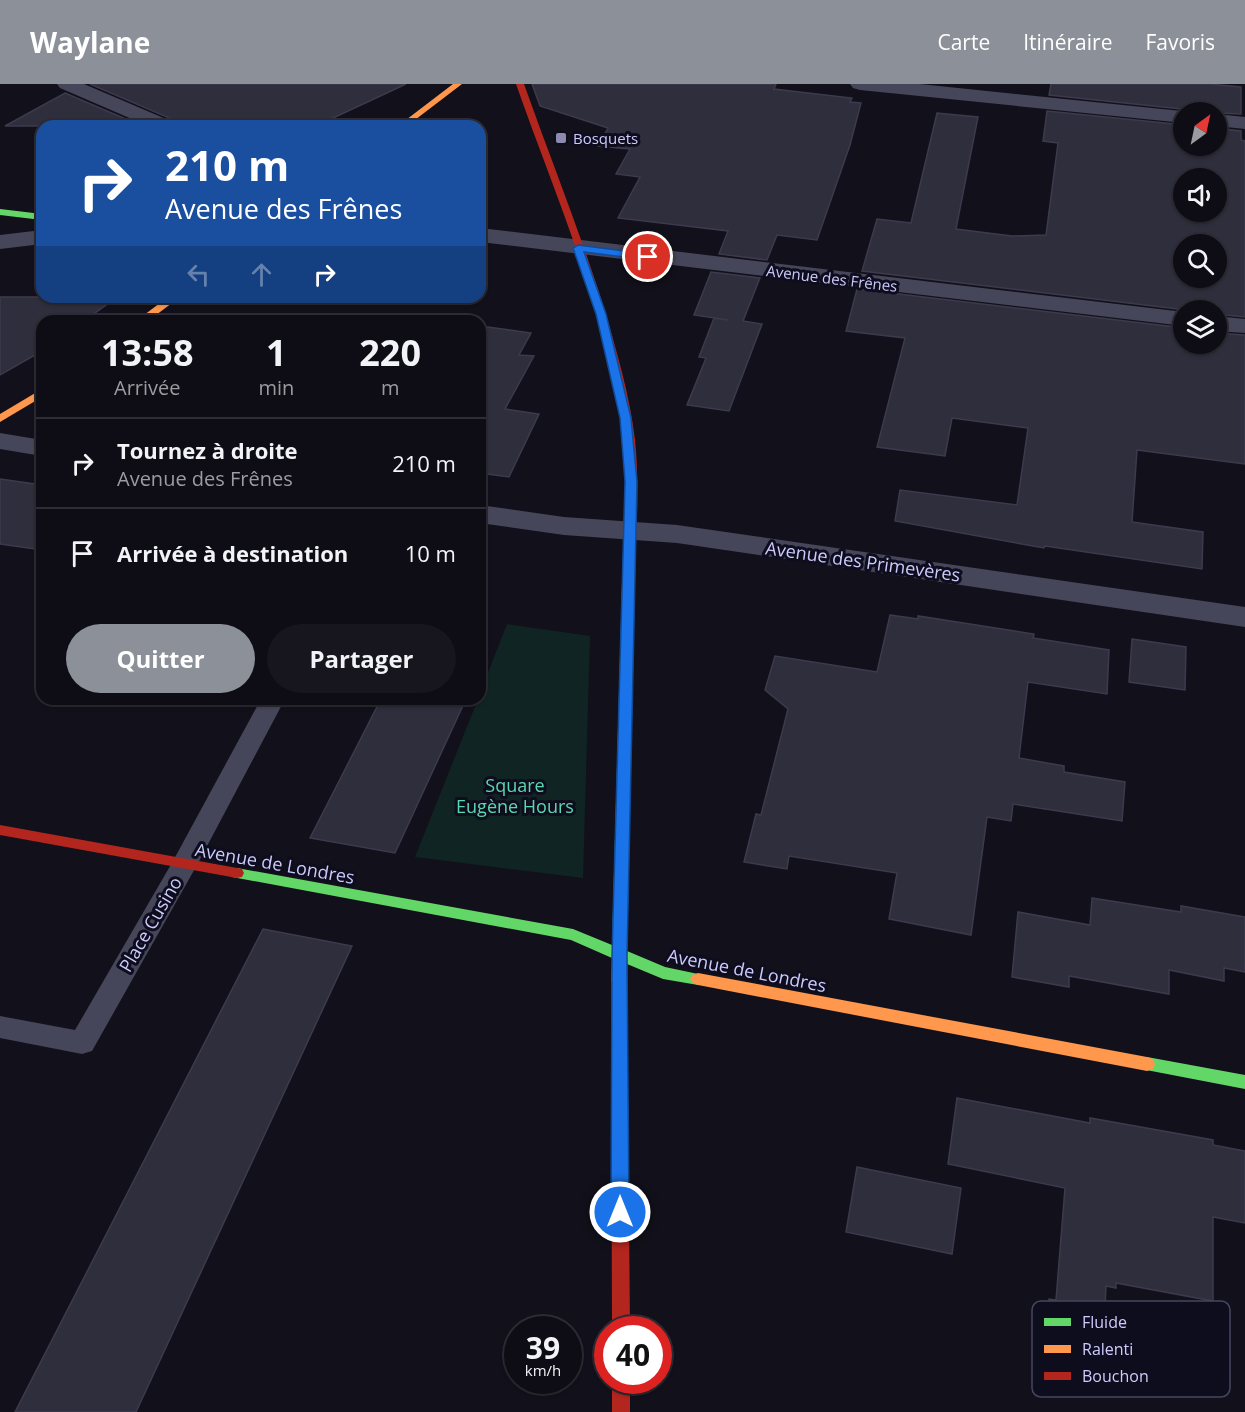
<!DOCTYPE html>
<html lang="fr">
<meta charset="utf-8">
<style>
body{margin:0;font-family:"Open Sans",sans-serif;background:#17151d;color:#f1f3f6;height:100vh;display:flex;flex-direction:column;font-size:22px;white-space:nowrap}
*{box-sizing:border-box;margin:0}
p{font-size:20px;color:#9b9ba0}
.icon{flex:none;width:33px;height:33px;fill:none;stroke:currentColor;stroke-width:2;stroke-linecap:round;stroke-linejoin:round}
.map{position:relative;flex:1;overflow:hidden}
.sheet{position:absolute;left:36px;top:231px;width:450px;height:390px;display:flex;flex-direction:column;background:#0e0c14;border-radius:18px;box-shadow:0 2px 4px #0004,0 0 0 2px #2e2c34}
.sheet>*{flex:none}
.guide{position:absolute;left:36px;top:36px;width:450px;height:183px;border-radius:18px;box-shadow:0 2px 4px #0004,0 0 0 2px #2e2c34;background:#1a4fa0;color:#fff;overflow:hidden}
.needle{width:39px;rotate:33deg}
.tools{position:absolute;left:1173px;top:18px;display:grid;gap:12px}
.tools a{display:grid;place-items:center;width:54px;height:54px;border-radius:50%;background:#0e0c14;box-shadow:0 2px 4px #0004,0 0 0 2px #2e2c34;font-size:30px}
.speed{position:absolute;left:504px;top:1232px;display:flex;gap:12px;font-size:30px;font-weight:700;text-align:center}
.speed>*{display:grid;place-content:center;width:78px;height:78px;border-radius:50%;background:#0e0c14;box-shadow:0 2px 4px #0004,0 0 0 2px #2e2c34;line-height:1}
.speed small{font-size:15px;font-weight:400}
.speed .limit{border:9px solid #d22;background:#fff;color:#111}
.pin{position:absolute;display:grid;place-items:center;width:51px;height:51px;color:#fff;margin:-26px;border:3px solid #fff;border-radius:50%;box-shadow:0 2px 6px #0007}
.me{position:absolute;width:66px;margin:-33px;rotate:0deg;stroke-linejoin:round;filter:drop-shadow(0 0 4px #0008)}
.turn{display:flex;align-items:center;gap:21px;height:126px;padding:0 30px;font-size:27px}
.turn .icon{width:78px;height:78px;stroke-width:2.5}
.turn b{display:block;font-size:42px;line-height:51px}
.lanes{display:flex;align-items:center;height:57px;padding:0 30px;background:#0003;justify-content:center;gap:30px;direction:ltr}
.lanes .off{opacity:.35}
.eta{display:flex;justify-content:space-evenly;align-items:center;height:102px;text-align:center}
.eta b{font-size:36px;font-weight:700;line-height:42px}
.primary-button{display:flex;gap:12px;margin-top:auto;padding:12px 30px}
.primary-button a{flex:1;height:69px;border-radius:36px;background:#8c9099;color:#fff;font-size:24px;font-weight:700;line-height:69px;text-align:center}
.primary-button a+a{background:#17151d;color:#f1f3f6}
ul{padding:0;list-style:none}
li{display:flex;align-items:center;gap:18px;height:90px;padding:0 30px;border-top:2px solid #2e2c34}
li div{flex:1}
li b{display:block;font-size:22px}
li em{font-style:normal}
header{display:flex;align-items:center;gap:36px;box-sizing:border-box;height:84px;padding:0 30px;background:#8c9099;color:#fff}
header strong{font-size:28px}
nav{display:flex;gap:33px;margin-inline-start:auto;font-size:21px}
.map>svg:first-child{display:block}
.green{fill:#102423}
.building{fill:#2f2e3c;stroke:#3d3a4e;stroke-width:1.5;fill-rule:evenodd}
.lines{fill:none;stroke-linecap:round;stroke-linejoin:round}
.lane{fill:#46465a;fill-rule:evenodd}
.street{fill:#46465a;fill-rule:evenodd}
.fast{fill:#63d668;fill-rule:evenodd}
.slow{fill:#ff974d;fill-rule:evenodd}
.jam{fill:#b3261e;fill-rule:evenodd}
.route{fill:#1a73e8;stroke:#114b97;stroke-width:1.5}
.poi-dot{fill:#8c8aae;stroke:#0e0d1d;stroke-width:2}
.labels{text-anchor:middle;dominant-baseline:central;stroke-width:6;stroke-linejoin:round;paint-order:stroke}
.far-poi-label{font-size:15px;fill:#cdcbfd;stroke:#0e0d1d;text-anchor:start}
.far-street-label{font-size:15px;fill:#cdcbfd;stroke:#0e0d1d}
.street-label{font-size:18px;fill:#cdcbfd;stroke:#0e0d1d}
.park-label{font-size:18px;fill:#5bd8b0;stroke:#0e0d1d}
.key{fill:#0e0d1d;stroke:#474660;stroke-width:1.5}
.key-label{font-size:16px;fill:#cdcbfd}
</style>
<header>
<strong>Waylane</strong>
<nav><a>Carte</a><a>Itinéraire</a><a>Favoris</a></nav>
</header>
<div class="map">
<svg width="1245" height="1328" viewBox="0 0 1245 1328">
<rect width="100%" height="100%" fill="#12101a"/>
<!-- green -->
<path class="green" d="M507,540L590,552L583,794L415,773L478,615H480V609Z"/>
<!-- building -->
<path class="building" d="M90,0H406L316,42H179L174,36Z
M532,0H776L774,5L852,14L850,18L861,19L850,61L817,156L777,151L767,176L719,170L728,147L618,134L640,93L616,90L630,65L598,62L608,44L540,22Z
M1051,0H1210L1241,3V30L1193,28L1191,26L1049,11Z
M65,9L142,42H5Z
M1047,27L1184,41V62H1216V44L1241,47V56L1245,57V233L1216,230V226H1186L862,187L877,135L911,139L937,29L978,33L956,145L1012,152L1046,151L1058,59L1043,57ZM1184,94H1216V128H1184ZM1184,160H1216V194H1184Z
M711,188L760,194L743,237L762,240L729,327L687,321L706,274L699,273L714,234L728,236L694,231Z
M857,205L1184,244V260H1216V249L1245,251V380L1137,366L1132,438L1203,448L1202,485L1045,462L1044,464L895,437L900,406L1017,421L1028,344L952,334L945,372L877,363L905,254L846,247Z
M0,213H117L84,237H42V267L0,291Z
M480,242L531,249L519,271L534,272L505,325L539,330L509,393L480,389Z
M0,395L42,401V466L0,460Z
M890,531L918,535V532L1034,550L1033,554L1109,566L1107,610L1028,598L1019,674L1064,682V688L1125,698L1122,737L1013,720L1011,737L987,733L971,851L889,835L897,789L789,772L787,785L744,778L756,730L761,731L788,625L765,606L775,572L877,588Z
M1132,555L1186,563L1185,606L1129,598Z
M381,615H466L395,769L310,754Z
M1092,814L1181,828V822L1245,833V888L1224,884V897L1169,886V910L1069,892V903L1012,893L1018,828L1090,841Z
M263,845L352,862L136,1328H15Z
M957,1014L1090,1039V1034L1213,1056V1061L1245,1067V1139L1213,1133V1217L1116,1199V1204L1106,1202L1101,1308L1043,1296L1049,1215L1056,1216L1065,1104L948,1080Z
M857,1083L961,1104L952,1170L846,1148Z"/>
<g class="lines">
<!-- lane -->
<path class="lane" d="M261,615H285L197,781L92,967L82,970L0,954V932L75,946L173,777Z"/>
<!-- street -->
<path class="street" d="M57,0H84L173,38L177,42H148L60,4Z
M850,0H920L1191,28H1184V39L860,6L853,4Z
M1216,30L1245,33V45L1216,42Z
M480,144L1184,228V242L480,158Z
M42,146V160L0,165V151Z
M1216,232L1245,235V249L1216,247Z
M0,349L42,356V372L0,365Z
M480,421L564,433L677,441L1245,523V543L677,459L564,451L480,439Z"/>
<!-- fast -->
<path class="fast" d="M0,125L42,130V136L0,131Z
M628,497L634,501L627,867L665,883L703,891L706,895L703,899L698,901L663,895L627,880V898L624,902L619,904L614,902L611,898L612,874L571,856L232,793L230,789L232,785L237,784L573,845L612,861L622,501Z
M1147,973L1245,991V1005L1141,985L1139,980L1141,975Z"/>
<!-- slow -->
<path class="slow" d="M453,0H462L407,42H398Z
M168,213H180L148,237H136Z
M42,305V313L0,338V330Z
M698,889L1147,973L1153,975L1155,980L1153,985L1147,987L698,901L693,899L690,895L693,891Z"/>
<!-- jam -->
<path class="jam" d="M516,0H524C551,76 581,150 605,227C617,269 630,312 635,356C640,404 636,453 634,501L628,505L622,501C624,451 630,401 623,351C608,230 556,114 516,0Z
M0,741L237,784L242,785L244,789L242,793L237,794L0,751Z
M619,892L624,894L627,898L630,1245H612L611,898L614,894Z
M612,1296H630V1328H612Z"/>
</g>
<!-- route -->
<path class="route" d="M578,161L648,170L653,173L648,176L584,168L606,230L631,334L637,398L627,872L629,1128L626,1133L620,1135L614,1133L611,1128L612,872L625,398L620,334L596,230L573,164Z"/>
<!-- markers -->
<rect class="poi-dot" x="555" y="48" width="12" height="12" rx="3"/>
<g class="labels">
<!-- far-poi labels -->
<g class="far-poi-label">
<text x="573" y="54">Bosquets</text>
</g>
<!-- far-street labels -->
<g class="far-street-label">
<text transform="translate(832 194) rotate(7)">Avenue des Frênes</text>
</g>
<!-- street labels -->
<g class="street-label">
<text transform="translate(863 477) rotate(8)">Avenue des Primevères</text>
<text transform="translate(275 779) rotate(10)">Avenue de Londres</text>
<text transform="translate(150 840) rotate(-60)">Place Cusino</text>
<text transform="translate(747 886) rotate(11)">Avenue de Londres</text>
</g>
<!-- park labels -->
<g class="park-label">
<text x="515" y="701">Square<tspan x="515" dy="21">Eugène Hours</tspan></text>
</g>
</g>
<!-- legend -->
<rect x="1032" y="1217" width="198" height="96" rx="9" class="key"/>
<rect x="1044" y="1234" width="27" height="8" fill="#63d668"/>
<rect x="1044" y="1261" width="27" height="8" fill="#ff974d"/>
<rect x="1044" y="1288" width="27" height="8" fill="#b3261e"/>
<g class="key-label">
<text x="1082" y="1244">Fluide</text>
<text x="1082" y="1271">Ralenti</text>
<text x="1082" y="1298">Bouchon</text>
</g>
</svg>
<div class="tools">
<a><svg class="needle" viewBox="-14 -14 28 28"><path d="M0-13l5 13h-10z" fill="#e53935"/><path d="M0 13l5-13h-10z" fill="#9b9ba0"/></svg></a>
<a><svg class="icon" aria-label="sound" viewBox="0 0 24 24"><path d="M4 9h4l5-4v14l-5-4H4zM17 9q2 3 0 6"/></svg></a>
<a><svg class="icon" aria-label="search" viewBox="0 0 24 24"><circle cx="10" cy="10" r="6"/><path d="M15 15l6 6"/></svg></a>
<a><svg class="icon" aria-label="layers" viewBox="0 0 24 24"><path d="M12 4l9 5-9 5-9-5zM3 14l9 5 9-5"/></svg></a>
</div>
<div class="speed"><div>39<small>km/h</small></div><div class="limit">40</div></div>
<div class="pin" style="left:648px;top:173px;background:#d93025"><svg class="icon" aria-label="arrive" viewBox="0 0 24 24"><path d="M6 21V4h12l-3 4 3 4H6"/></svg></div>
<svg class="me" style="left:620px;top:1128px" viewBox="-20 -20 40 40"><circle r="17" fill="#1a73e8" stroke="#fff" stroke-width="3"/><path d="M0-11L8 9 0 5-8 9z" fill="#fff"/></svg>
<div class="guide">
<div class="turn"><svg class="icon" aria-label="right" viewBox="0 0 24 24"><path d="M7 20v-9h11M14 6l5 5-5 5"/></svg><div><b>210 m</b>Avenue des Frênes</div></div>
<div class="lanes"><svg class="icon off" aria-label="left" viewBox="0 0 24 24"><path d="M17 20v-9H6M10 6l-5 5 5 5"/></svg><svg class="icon off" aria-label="ahead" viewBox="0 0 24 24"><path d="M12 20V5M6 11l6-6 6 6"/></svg><svg class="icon" aria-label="right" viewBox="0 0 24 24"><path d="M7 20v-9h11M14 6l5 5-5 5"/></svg></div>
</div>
<section class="sheet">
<div class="eta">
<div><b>13:58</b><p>Arrivée</p></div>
<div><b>1</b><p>min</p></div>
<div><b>220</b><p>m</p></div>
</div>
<ul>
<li><svg class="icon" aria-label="right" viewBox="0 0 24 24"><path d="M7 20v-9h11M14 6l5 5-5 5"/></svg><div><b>Tournez à droite</b><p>Avenue des Frênes</p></div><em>210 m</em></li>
<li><svg class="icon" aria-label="arrive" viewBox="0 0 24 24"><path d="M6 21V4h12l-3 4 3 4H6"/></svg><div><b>Arrivée à destination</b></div><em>10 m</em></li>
</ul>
<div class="primary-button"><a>Quitter</a><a>Partager</a></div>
</section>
</div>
